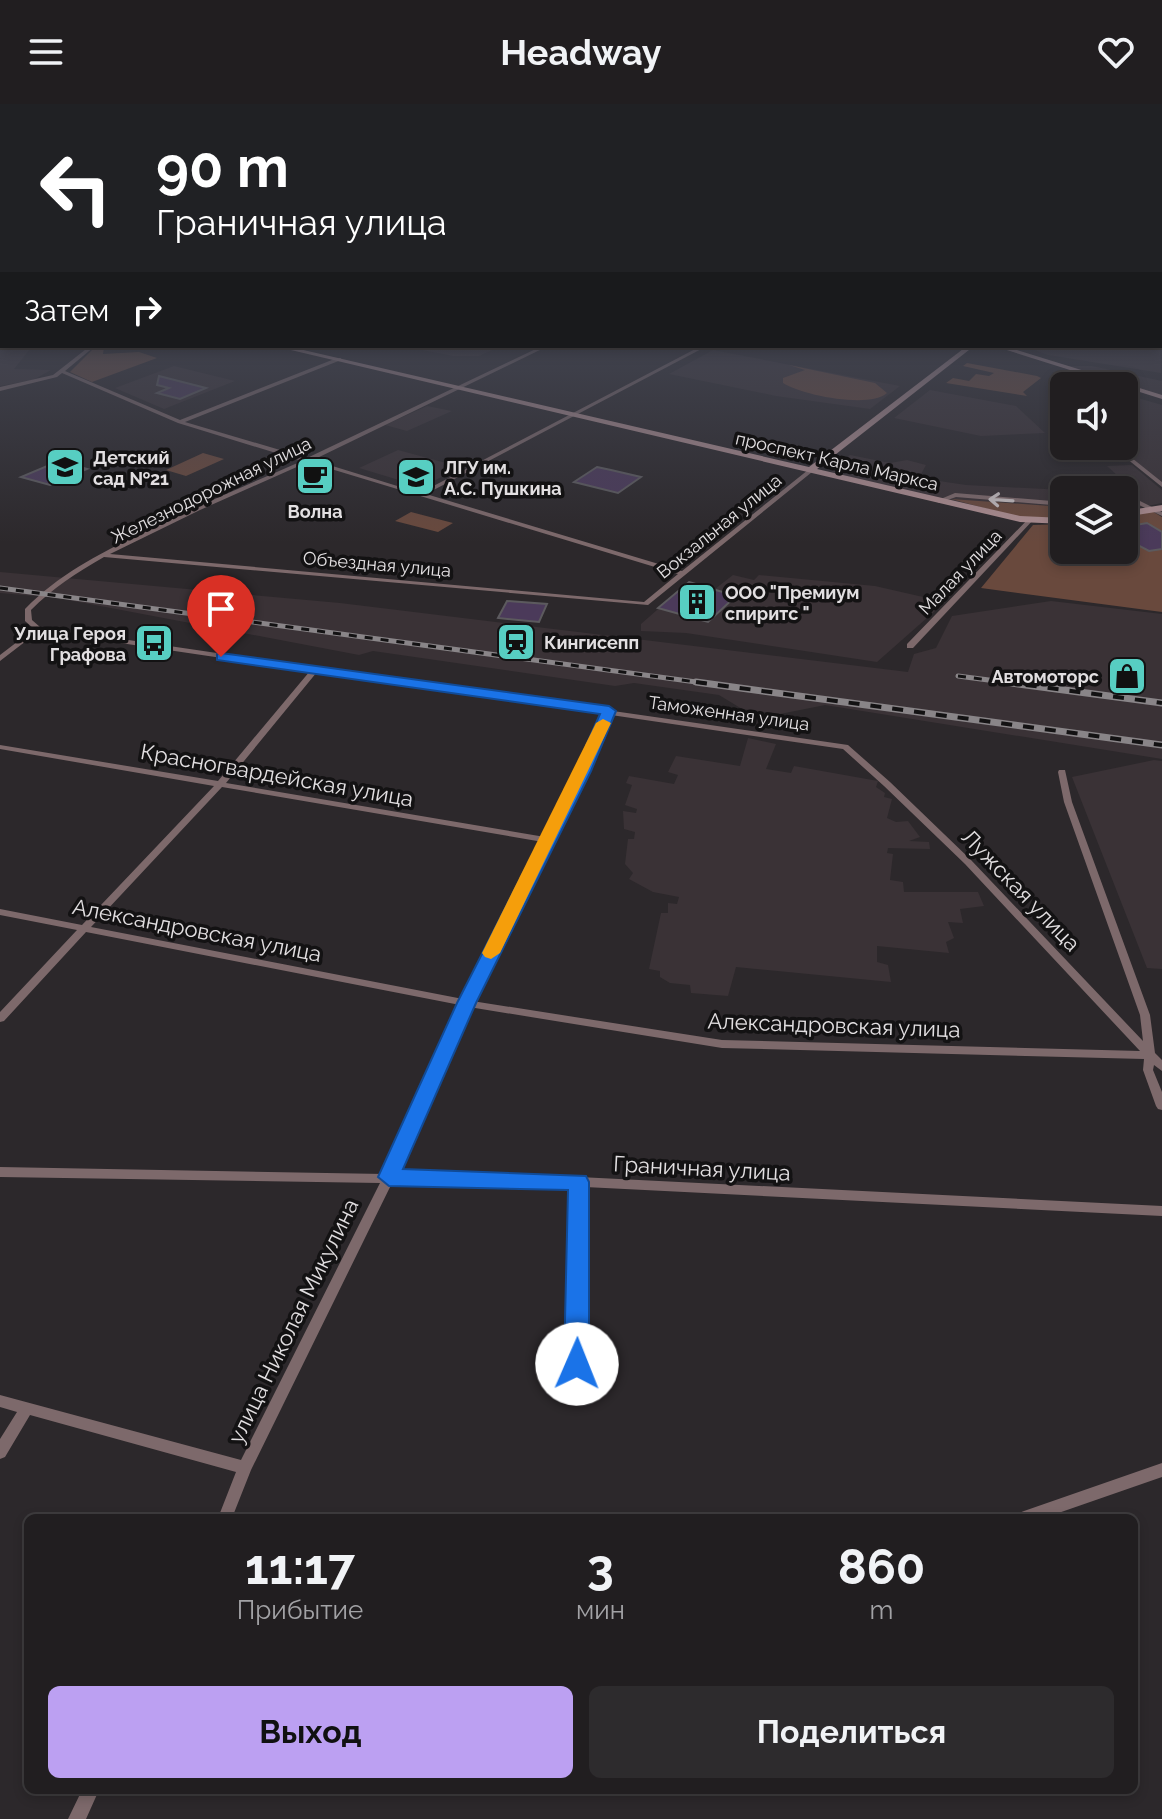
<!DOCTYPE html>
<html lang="ru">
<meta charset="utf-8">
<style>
body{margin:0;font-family:Raleway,sans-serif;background:#2d2b2d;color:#f1f3f6;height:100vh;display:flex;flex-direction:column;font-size:30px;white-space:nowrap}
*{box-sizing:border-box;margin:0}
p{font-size:26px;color:#a2a2a5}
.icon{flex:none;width:44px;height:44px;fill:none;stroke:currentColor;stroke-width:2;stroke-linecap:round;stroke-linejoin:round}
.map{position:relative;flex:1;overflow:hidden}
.sheet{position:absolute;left:24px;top:1410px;width:1114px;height:280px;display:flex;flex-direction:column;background:#211e20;border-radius:12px;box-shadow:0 4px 12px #0003,0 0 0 2px #3e3c3e}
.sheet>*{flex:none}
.hud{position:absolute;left:0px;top:0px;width:1162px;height:244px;box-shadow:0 4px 12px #0003,0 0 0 2px #3e3c3e;background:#202124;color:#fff;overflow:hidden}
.fabs{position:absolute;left:1050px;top:268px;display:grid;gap:16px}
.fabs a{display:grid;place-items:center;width:88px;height:88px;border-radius:12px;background:#211e20;box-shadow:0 4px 12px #0003,0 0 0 2px #3e3c3e;font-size:40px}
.pin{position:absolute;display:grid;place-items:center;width:68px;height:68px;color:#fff;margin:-82px -34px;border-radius:50% 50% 50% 0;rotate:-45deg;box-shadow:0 0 8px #0007}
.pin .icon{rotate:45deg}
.me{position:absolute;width:88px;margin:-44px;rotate:1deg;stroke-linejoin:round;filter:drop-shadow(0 0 6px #0008)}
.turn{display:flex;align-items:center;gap:28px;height:168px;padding:0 24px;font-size:36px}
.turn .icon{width:104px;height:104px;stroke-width:2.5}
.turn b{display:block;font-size:56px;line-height:68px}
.then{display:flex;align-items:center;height:76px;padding:0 24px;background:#0003;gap:16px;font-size:30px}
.eta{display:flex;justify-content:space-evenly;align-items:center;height:136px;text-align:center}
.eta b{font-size:48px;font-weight:700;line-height:56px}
.primary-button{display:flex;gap:16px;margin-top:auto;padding:16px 24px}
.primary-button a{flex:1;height:92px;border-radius:12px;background:#bca0f2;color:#111;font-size:32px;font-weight:700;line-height:92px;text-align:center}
.primary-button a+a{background:#2d2b2d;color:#f1f3f6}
header{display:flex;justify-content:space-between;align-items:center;height:104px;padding:0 24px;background:#211e20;font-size:36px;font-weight:700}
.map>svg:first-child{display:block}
.built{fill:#3a3236}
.green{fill:#69493d}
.building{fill:#4b3a5a;stroke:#5c5a5e;stroke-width:2}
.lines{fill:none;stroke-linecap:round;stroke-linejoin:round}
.street{fill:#7d696b;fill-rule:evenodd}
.secondary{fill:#ac8d90;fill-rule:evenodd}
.rail-far1-casing{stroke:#898588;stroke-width:5}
.rail-casing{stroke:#898588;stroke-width:7}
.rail-far1{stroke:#131213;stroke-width:3;stroke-dasharray:8;stroke-linecap:butt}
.rail{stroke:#131213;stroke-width:4;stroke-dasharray:11;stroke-linecap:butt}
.oneway{stroke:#c4bcbe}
.route{fill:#1a73e8;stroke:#114b97;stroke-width:2}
.slow{fill:#f59e0b}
.labels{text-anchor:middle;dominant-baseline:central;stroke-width:7;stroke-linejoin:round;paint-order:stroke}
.far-poi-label{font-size:18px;font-weight:bold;fill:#e2dfe1;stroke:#131213;text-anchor:start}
.far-street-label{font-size:18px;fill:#e2dfe1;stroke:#131213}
.street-label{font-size:22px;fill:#e2dfe1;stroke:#131213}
</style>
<header><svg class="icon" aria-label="menu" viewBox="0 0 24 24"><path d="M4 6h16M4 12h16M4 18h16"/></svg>Headway<svg class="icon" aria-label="heart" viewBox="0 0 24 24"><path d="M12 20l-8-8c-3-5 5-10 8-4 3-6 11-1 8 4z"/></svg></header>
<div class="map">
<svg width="1162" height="1715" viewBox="0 0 1162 1715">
<rect width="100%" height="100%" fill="#2c282b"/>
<!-- built -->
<path class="built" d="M1160,203L1161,269L1048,251L1032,245L1160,242Z
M402,242H501L479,252H453Z
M30,245L14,265L51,266L33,276L0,282V246Z
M713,246L900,282L870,305L776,292L669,270Z
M174,262L235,277L164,305L115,284Z
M1060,262H1092L1162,277V293Z
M930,286L1016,302L1045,329L981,332L894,314Z
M1124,290L1162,301V378L1117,342H1124Z
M427,302L452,307L407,327L385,321Z
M398,346L461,363L422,383L359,364Z
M850,351L890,359L907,356L926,361L919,374L966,381L1064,386V416L976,404L831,368Z
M1132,361L1162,386V399L1124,407V386H1099L1131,384L1107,362Z
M0,468L340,499L908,568L914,550L936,544L952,512L1051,497L1162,510V655L825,601L780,610L742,605L719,591L634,579L615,582L373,547L359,551L58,494L0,489Z
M733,471L754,476L759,471L875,482L945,498L877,558L686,529L641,527V520L689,478L715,485Z
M748,634L776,640L766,665L791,669L794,662L878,677L876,683L885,689L884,693L892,695L887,714L896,718L908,717L920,733L909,737L929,738L930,745L888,744L887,749L893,750L890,776L903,778L904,788H978L984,802L960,805L963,819L948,818L954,834L946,838L949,849L877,842V858L888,861L891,878L736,863L728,892L691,889L690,881L670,879L660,873V867L649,865L661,809H668V799L677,800L679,793L653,788L629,775L633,769L625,760L628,735H634L635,728L624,725L623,707L636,709L637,705L625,701L632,681L626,679L629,672L674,680L678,671L668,668L676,652L740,662Z
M1154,656L1162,657V865L1147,864L1072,673Z"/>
<!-- green -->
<path class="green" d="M96,242L104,243L103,250L139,248L157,254L92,278L70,268Z
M967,259L1037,272L1041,274L1023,288L1027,292L946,279L953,274L969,277L976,270L989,272L994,269L963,262Z
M789,261L875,279L887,289C870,305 801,291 783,279V274L805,266Z
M203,349L224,355L186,372L166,366Z
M951,395L1064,403V416L1021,414Z
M1152,407L1162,413V508L981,484L1033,421L1064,420V446H1124V412Z
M411,408L453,419L438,428L395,417Z"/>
<!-- building -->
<path class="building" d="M159,272L206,284L180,295L157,289L169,284L157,281Z
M59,357L87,365L50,381L21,373Z
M597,363L611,366L641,373L618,389L574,378Z
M1147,419L1162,428V445L1149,447L1124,434V423Z
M689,478L736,492L708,518L658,504Z
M507,497L547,500L539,518L498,514Z"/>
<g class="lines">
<!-- street -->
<path class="street" d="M90,242H95L65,267L180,316L337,254H341V256L185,318L307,354L542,242H548L313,356L420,389L701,242H707L426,390L682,467L808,366H812V368L648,501L104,453C76,469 53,484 31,506L32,516L40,523L606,606L609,605L613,607L848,641L890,678L971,756L1143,937L1140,911L1064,698L1058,668L1059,666H1065L1072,698L1150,911L1155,949L1162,956V967L1154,961L1153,966L1162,988V1006L1158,1005L1156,1002L1143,966L1144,955L722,944L469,903L396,1070L579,1073L1162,1102V1112L585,1083L584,1260L582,1264L577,1266L572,1264L570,1260L573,1083L392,1079L251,1366L232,1414H218L236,1368L30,1311L5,1353L0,1355V1335L17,1308L0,1303V1291L241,1356L380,1079L0,1073V1063L384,1070L460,901L86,828L4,917L0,918V908L77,826L0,811V805L82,821L214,682L0,645V641L218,677L310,567L39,527L0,557V551L34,525L25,517V505C58,471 97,451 138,431C192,404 247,381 302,357L178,319L62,269L57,273L0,287V283L53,271ZM308,358L678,470L644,498L110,450L200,406ZM317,568L604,610L579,667L545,733L226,679ZM611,611L843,645L884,682L965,760L1140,947L722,936L472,897L587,667ZM222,683L543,738L463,895L91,823Z
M1092,273L1097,274L1086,282H1080Z
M1111,342H1117L1162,378V383Z
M955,389L1064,398V402L956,393L939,399L936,397Z
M1124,396L1140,397L1162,408V412L1137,400H1124Z
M1029,414L1034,415L913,544H907V540Z
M1162,1359V1373L1044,1414H1017L1019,1409L1024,1407Z
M82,1686H99L86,1715H68Z"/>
<!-- secondary -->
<path class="secondary" d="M274,242H286L809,363L967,242H974L817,365L1020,412L1064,414V420L1020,418Z
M994,242H1004L1162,291V295Z
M1162,401V407L1124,413V407Z"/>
<!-- rail-far1 casing -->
<g class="rail-far1-casing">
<path id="rail-far1" d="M0,484L711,580
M958,572L1019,580"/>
</g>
<!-- rail casing -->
<g class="rail-casing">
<path id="rail" d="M696,578L1162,641
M1004,578L1162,599"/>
</g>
<!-- rail-far1 -->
<use href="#rail-far1" class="rail-far1"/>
<!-- rail -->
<use href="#rail" class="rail"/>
</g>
<!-- one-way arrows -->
<defs><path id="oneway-shaft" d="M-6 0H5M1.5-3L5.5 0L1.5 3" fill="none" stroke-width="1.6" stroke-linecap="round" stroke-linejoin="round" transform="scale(2)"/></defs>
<use class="oneway" href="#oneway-shaft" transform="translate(1001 396) rotate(-176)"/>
<!-- sky -->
<linearGradient id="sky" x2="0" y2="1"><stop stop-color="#181618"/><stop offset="0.45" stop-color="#454855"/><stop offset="1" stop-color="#454855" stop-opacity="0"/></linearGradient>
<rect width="1162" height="439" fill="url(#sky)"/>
<!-- route -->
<path class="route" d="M221,549L609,602L616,607L591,667L476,899L403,1065L586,1072L589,1078V1260L585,1268L577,1271L568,1268L564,1260L568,1086L389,1082L378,1073L457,899L575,667L600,610L217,556V550Z"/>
<!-- slow -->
<path class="slow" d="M603,615L611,619L500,849L491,855L485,853L482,849L596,619Z"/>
<!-- icons -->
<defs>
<g id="school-square" transform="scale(2)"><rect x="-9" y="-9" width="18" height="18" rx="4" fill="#57cec2" stroke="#131213"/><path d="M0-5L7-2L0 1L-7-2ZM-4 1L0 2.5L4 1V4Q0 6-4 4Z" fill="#111"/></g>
<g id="cafe-square" transform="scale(2)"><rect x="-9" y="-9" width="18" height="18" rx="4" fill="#57cec2" stroke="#131213"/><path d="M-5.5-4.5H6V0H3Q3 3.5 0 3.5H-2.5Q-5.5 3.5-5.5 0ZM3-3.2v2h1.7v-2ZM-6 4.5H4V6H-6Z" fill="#111"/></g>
<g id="university-square" transform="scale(2)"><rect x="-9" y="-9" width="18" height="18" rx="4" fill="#57cec2" stroke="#131213"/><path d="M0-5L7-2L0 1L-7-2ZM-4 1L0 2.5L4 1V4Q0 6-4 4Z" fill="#111"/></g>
<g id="building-square" transform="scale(2)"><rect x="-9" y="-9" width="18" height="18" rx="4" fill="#57cec2" stroke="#131213"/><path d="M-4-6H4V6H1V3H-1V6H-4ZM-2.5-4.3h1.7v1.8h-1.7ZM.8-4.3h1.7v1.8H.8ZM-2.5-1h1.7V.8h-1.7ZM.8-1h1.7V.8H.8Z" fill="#111"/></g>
<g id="station-square" transform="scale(2)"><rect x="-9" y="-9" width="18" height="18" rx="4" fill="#57cec2" stroke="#131213"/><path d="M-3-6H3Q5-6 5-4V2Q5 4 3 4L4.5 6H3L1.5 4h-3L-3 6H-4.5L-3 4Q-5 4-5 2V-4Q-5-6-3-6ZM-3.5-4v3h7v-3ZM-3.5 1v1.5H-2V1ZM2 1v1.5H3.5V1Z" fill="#111"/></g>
<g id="bus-square" transform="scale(2)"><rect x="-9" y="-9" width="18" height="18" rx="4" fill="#57cec2" stroke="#131213"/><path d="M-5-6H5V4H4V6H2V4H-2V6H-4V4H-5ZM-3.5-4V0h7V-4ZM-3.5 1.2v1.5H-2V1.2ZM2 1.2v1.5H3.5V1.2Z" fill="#111"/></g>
<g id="shop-square" transform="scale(2)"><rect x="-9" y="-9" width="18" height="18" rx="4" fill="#57cec2" stroke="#131213"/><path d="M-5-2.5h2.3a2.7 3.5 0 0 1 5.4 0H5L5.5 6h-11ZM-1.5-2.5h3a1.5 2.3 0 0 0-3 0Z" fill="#111"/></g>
</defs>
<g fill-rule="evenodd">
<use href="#school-square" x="65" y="363"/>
<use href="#cafe-square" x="315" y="372"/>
<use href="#university-square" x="416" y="373"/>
<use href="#building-square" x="697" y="498"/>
<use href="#station-square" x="516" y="538"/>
<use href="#bus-square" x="154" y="539"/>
<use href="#shop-square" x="1127" y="572"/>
</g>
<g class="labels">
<!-- far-poi labels -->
<g class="far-poi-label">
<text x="93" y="353">Детский<tspan x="93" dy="21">сад №21</tspan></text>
<text x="444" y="363">ЛГУ им.<tspan x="444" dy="21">А.С. Пушкина</tspan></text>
<text x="315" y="407" text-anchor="middle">Волна</text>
<text x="725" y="488">ООО "Премиум<tspan x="725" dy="21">спиритс "</tspan></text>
<text x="126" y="529" text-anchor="end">Улица Героя<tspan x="126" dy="21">Графова</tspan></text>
<text x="544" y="538">Кингисепп</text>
<text x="1099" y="572" text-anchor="end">Автомоторс</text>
</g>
<!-- far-street labels -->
<g class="far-street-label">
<text transform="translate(837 357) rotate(13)">проспект Карла Маркса</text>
<text transform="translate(211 386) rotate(-26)">Железнодорожная улица</text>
<text transform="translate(719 422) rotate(-39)">Вокзальная улица</text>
<text transform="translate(377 460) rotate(5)">Объездная улица</text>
<text transform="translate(960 468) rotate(-46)">Малая улица</text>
<text transform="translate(729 609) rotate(8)">Таможенная улица</text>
</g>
<!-- street labels -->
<g class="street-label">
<text transform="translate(277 671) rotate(10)">Красногвардейская улица</text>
<text transform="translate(1021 786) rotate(46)">Лужская улица</text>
<text transform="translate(197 826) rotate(11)">Александровская улица</text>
<text transform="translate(834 921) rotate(2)">Александровская улица</text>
<text transform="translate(702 1064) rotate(3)">Граничная улица</text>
<text transform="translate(293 1217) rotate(-64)">улица Николая Микулина</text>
</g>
</g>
</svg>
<div class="fabs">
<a><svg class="icon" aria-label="sound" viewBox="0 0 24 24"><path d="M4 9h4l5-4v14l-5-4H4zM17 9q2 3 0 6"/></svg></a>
<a><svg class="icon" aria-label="layers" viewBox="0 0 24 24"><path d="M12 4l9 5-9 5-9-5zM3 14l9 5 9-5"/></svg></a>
</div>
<div class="pin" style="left:221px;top:553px;background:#d93025"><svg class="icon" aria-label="arrive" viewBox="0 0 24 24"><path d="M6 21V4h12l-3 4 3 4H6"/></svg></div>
<svg class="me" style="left:577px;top:1260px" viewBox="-20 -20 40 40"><circle r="19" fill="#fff"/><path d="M0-13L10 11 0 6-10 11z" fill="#1a73e8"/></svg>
<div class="hud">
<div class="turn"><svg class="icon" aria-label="left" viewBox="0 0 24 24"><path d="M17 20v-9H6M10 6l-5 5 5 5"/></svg><div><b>90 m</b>Граничная улица</div></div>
<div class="then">Затем<svg class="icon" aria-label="right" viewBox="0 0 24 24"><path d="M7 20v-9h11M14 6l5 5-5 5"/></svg></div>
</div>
<section class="sheet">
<div class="eta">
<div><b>11:17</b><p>Прибытие</p></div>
<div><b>3</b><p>мин</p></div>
<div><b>860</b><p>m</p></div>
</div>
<div class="primary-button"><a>Выход</a><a>Поделиться</a></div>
</section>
</div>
